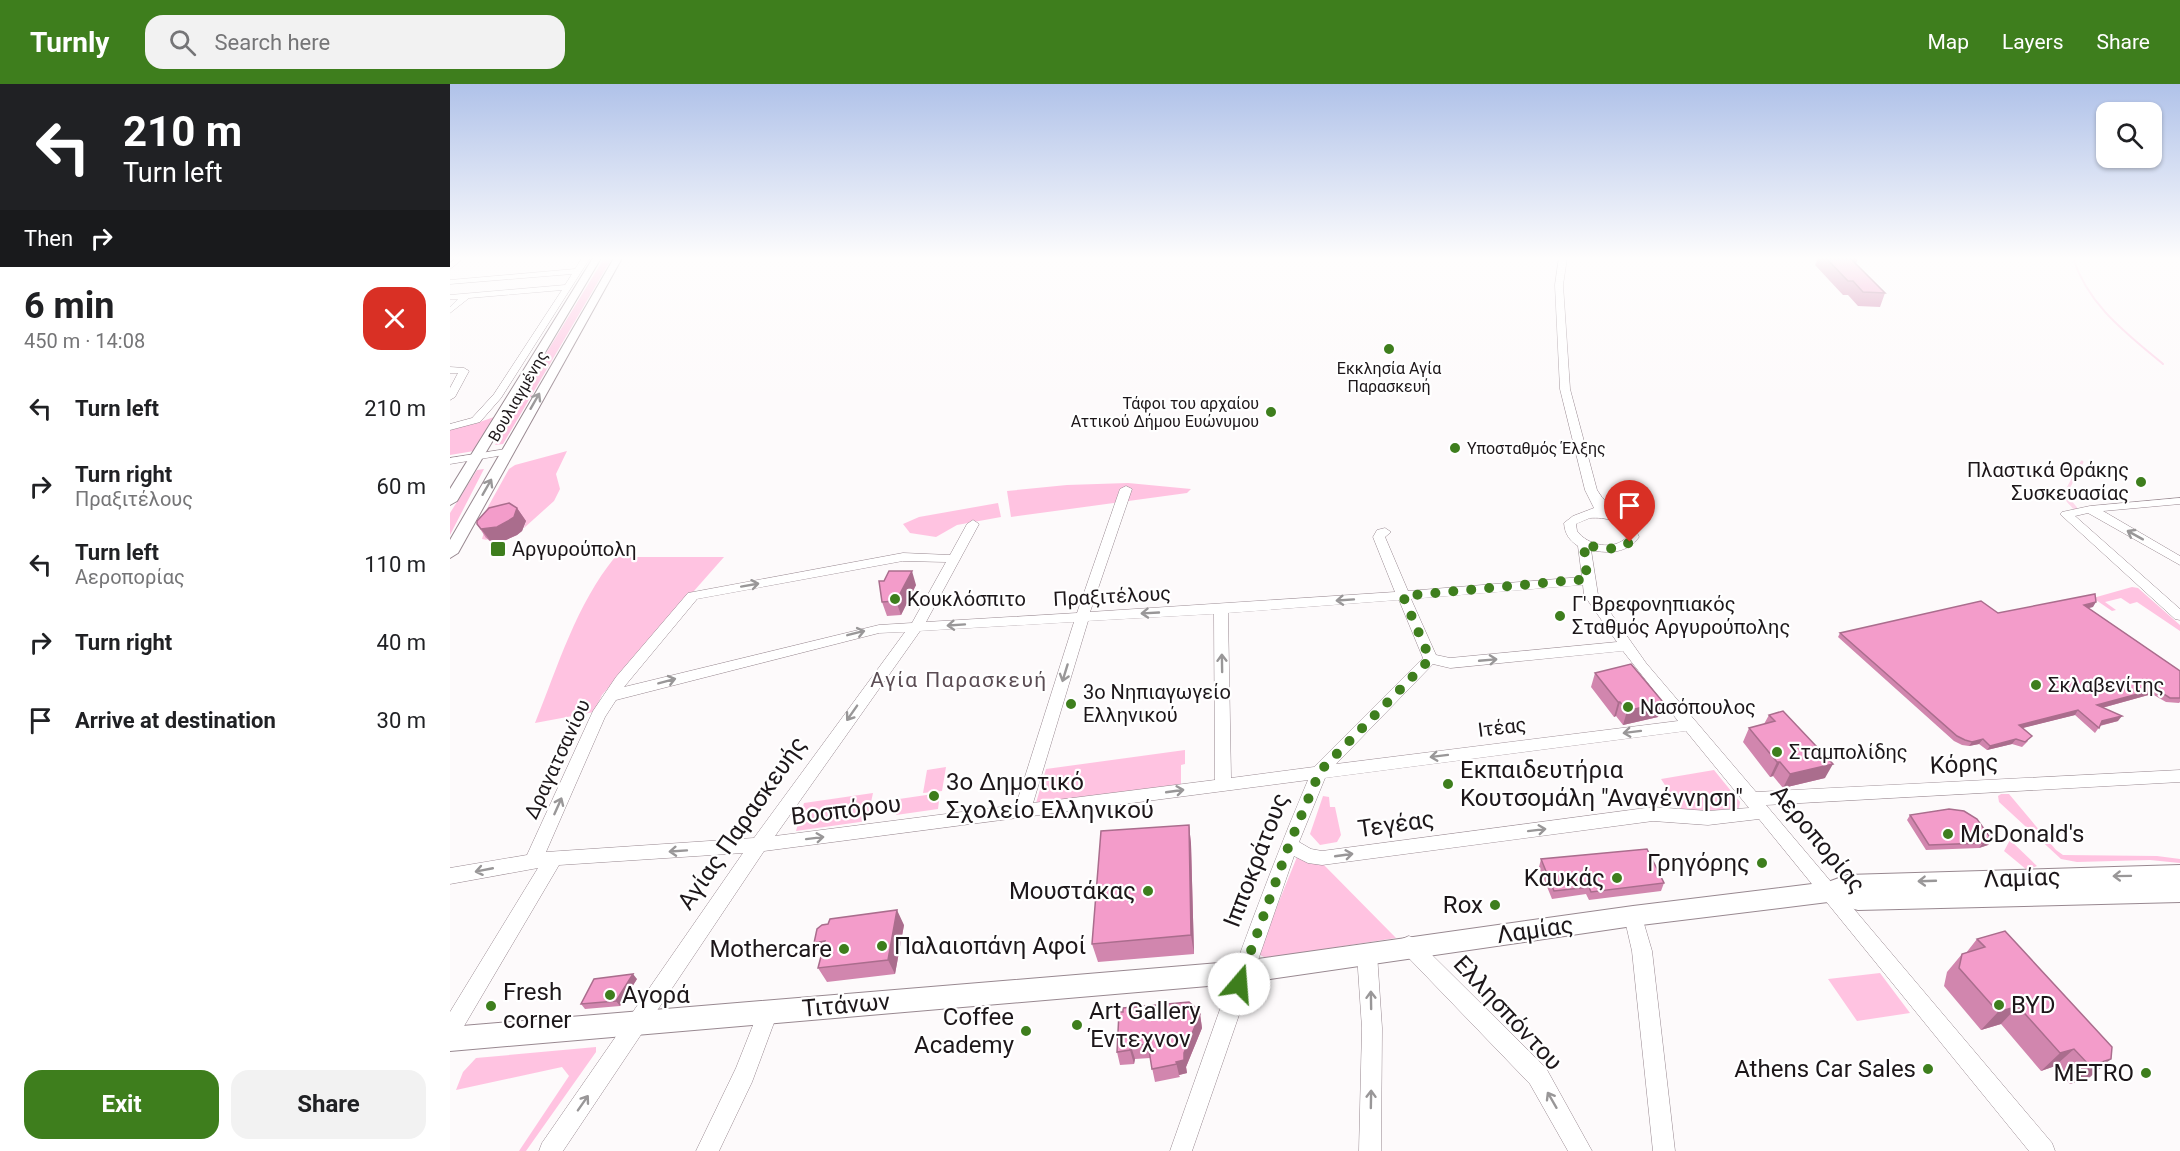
<!DOCTYPE html>
<meta charset="utf-8">
<style>
body{margin:0;font-family:Roboto,sans-serif;background:#f2f2f2;color:#202124;height:100vh;display:flex;flex-direction:column;font-size:22px;white-space:nowrap}
*{box-sizing:border-box;margin:0}
p{font-size:20px;color:#757577}
.icon{flex:none;width:33px;height:33px;fill:none;stroke:currentColor;stroke-width:2;stroke-linecap:round;stroke-linejoin:round}
.map{position:relative;flex:1;overflow:hidden}
.sheet{display:flex;flex-direction:column;background:#fff;width:450px}
.sheet>*{flex:none}
.top-card{background:#202124;color:#fff;overflow:hidden}
.controls{position:absolute;left:1646px;top:18px;display:grid;gap:12px}
.controls a{display:grid;place-items:center;width:66px;height:66px;border-radius:12px;background:#fff;box-shadow:0 2px 4px #0004;font-size:30px}
.pin{position:absolute;display:grid;place-items:center;width:51px;height:51px;color:#fff;margin:-62px -26px;border-radius:50% 50% 50% 0;rotate:-45deg;box-shadow:0 0 6px #0007}
.pin .icon{rotate:45deg}
.me{position:absolute;width:66px;margin:-33px;rotate:18deg;stroke-linejoin:round;filter:drop-shadow(0 0 4px #0008)}
.turn{display:flex;align-items:center;gap:21px;height:126px;padding:0 24px;font-size:27px}
.turn .icon{width:78px;height:78px;stroke-width:2.5}
.turn b{display:block;font-size:42px;line-height:51px}
.then{display:flex;align-items:center;height:57px;padding:0 24px;background:#0003;gap:12px;font-size:22px}
.round{display:grid;place-items:center;flex:none;width:63px;height:63px;border-radius:18px;background:#f2f2f2}
.summary{display:flex;align-items:center;justify-content:space-between;height:102px;padding:0 24px}
h1{font-size:36px;font-weight:700;line-height:45px}
.action{display:flex;gap:12px;margin-top:auto;padding:12px 24px}
.action a{flex:1;height:69px;border-radius:18px;background:#3e7e1d;color:#fff;font-size:24px;font-weight:700;line-height:69px;text-align:center}
.action a+a{background:#f2f2f2;color:#202124}
ul{padding:0;list-style:none}
li{display:flex;align-items:center;gap:18px;height:78px;padding:0 24px}
li div{flex:1}
li b{display:block;font-size:22px}
li em{font-style:normal}
header{display:flex;align-items:center;gap:36px;box-sizing:border-box;height:84px;padding:0 30px;background:#3e7e1d;color:#fff}
header strong{font-size:28px}
nav{display:flex;gap:33px;margin-inline-start:auto;font-size:21px}
.search{width:420px;height:54px;background:#f2f2f2;display:flex;align-items:center;gap:15px;box-sizing:border-box;padding:0 21px;border-radius:18px;color:#757577;font-size:22px}
main{display:flex;flex:1;min-height:0}
.map>svg:first-child{display:block}
.green{fill:#ffc3e1}
.lines{fill:none;stroke-linecap:round;stroke-linejoin:round}
.stream-far2{stroke:#fdd8ea;stroke-width:2}
.stream-far1{stroke:#fdd8ea;stroke-width:3}
.stream{stroke:#fdd8ea;stroke-width:4}
.minor-casing{stroke:#988890;stroke-width:1}
.major-casing{stroke:#988890;stroke-width:2}
.minor{fill:#fff;fill-rule:evenodd}
.major{fill:#fff;fill-rule:evenodd}
.wall{fill:#d186ae}
.shaded-wall{fill:#aa6d8d}
.building{fill:#f39cca;stroke:#aa6d8d;stroke-width:1.5}
.oneway{stroke:#999798}
.route{stroke:#3e7e1d;stroke-width:10;stroke-dasharray:0 18}
.poi-dot{fill:#3e7e1d;stroke:#fff;stroke-width:2}
.labels{text-anchor:middle;dominant-baseline:central;stroke-width:4.5;stroke-linejoin:round;paint-order:stroke}
.far-poi-label{font-size:16px;fill:#1d171a;stroke:#fff}
.far-street-label{font-size:16px;fill:#1d171a;stroke:#fff}
.poi-label{font-size:20px;fill:#1d171a;stroke:#fff;text-anchor:start}
.street-label{font-size:20px;fill:#1d171a;stroke:#fff}
.neighbourhood-label{font-size:21px;letter-spacing:1.5px;fill:#5b4d54;stroke:#fff}
.near-street-label{font-size:24px;fill:#1d171a;stroke:#fff}
.near-poi-label{font-size:24px;fill:#1d171a;stroke:#fff;text-anchor:start}
</style>
<header>
<strong>Turnly</strong>
<div class="search"><svg class="icon" aria-label="search" viewBox="0 0 24 24"><circle cx="10" cy="10" r="6"/><path d="M15 15l6 6"/></svg>Search here</div>
<nav><a>Map</a><a>Layers</a><a>Share</a></nav>
</header>
<main>
<section class="sheet">
<div class="top-card">
<div class="turn"><svg class="icon" aria-label="left" viewBox="0 0 24 24"><path d="M17 20v-9H6M10 6l-5 5 5 5"/></svg><div><b>210 m</b>Turn left</div></div>
<div class="then">Then<svg class="icon" aria-label="right" viewBox="0 0 24 24"><path d="M7 20v-9h11M14 6l5 5-5 5"/></svg></div>
</div>
<div class="summary"><div><h1>6 min</h1><p>450 m · 14:08</p></div><a class="round" style="background:#d93025;color:#fff"><svg class="icon" aria-label="close" viewBox="0 0 24 24"><path d="M6 6l12 12M18 6L6 18"/></svg></a></div>
<ul>
<li><svg class="icon" aria-label="left" viewBox="0 0 24 24"><path d="M17 20v-9H6M10 6l-5 5 5 5"/></svg><div><b>Turn left</b></div><em>210 m</em></li>
<li><svg class="icon" aria-label="right" viewBox="0 0 24 24"><path d="M7 20v-9h11M14 6l5 5-5 5"/></svg><div><b>Turn right</b><p>Πραξιτέλους</p></div><em>60 m</em></li>
<li><svg class="icon" aria-label="left" viewBox="0 0 24 24"><path d="M17 20v-9H6M10 6l-5 5 5 5"/></svg><div><b>Turn left</b><p>Αεροπορίας</p></div><em>110 m</em></li>
<li><svg class="icon" aria-label="right" viewBox="0 0 24 24"><path d="M7 20v-9h11M14 6l5 5-5 5"/></svg><div><b>Turn right</b></div><em>40 m</em></li>
<li><svg class="icon" aria-label="arrive" viewBox="0 0 24 24"><path d="M6 21V4h12l-3 4 3 4H6"/></svg><div><b>Arrive at destination</b></div><em>30 m</em></li>
</ul>
<div class="action"><a>Exit</a><a>Share</a></div>
</section>
<div class="map">
<svg width="1730" height="1067" viewBox="0 0 1730 1067">
<rect width="100%" height="100%" fill="#fdfafb"/>
<!-- green -->
<path class="green" d="M154,174H162L53,360L45,361L61,334L66,319Z
M47,332L24,367L0,371V344L24,340Z
M117,367L106,390L110,405L104,417L74,444L76,437L36,454L37,456L32,455L37,438L34,430L59,385L65,381Z
M34,385L0,451V429L27,386Z
M678,399L741,405L737,409L561,433L557,407L617,401Z
M548,419L551,433L507,441L486,453L460,449L453,440L469,433Z
M165,473H274L152,611L144,628L85,639C108,582 126,521 165,473Z
M1682,503L1688,504L1730,541V547L1687,518L1680,520L1671,514L1655,518L1666,526L1662,527L1643,514Z
M735,666V680L731,681V701L586,719L596,685Z
M496,683L492,707L473,709L477,686Z
M1264,686L1290,718L1289,724L1250,728L1232,727L1211,695Z
M423,709L417,737L346,747L354,719Z
M490,709L488,725L446,731L449,715Z
M1551,710H1559L1606,766L1613,771L1707,772L1730,775V779L1700,776L1627,778L1611,775L1549,718L1548,712Z
M873,712L879,713L880,723H885L891,751L887,758L870,761L860,750Z
M1560,756L1587,782L1577,786L1554,767Z
M847,773L862,780L871,778L946,854L816,874L810,871V864Z
M1430,889L1460,929L1407,937L1378,895Z
M146,963V968L76,1067H69L119,992L112,983L6,1006L13,988L26,974Z"/>
<g class="lines">
<!-- stream-far2 -->
<path class="stream-far2" d="M1623,174C1638,221 1676,249 1713,280"/>
<!-- stream-far1 -->
<path class="stream-far1" d="M1620,419L1614,412L1632,378"/>
<!-- stream -->
<path class="stream" d="M1619,417L1625,424"/>
<!-- minor casing -->
<g class="minor-casing">
<path id="minor" d="M6,174H14L0,185V179Z
M132,174H140L51,314L30,338L0,346V340L22,334L44,310L112,206L19,214L0,229V223L8,215H0V211L115,201L122,190L0,200V196L125,185Z
M1109,174H1117L1113,201L1120,305L1147,406C1159,427 1182,432 1189,453C1177,469 1160,470 1141,466L1148,511L1196,579L1306,708L1730,686V698L1316,721L1602,1059L1605,1067H1579L1309,735L1258,741L1203,737L872,781L858,779L844,772L742,1067H720C764,943 806,818 858,696L314,767L113,1067H89L92,1059L293,769L109,781L7,954L0,957V928L88,784L0,800V784L77,771L143,627L166,593L238,509L453,469L500,471L517,440L523,436L529,440L476,538L627,529L670,405L676,402L682,405L640,528L945,508L923,453L927,446L935,444L941,448L935,453L958,507L1132,493L1128,462C1119,456 1115,450 1114,439L1123,432L1144,424L1135,406L1110,305L1105,201ZM1140,434C1155,433 1172,436 1177,453C1164,467 1138,462 1127,447L1126,440ZM453,477L496,478L462,539L429,541L174,603L247,515ZM1133,501L1134,511L1167,558L1000,574L986,571L961,515ZM949,516L973,574L864,683L781,694L778,529ZM764,530L765,696L583,719L638,537ZM624,538L566,721L325,752L470,547ZM455,548L304,754L96,768L155,633L166,616L429,549ZM1173,567L1228,637L886,680L983,580L1000,584ZM1236,647L1299,724L1258,727L1203,723L872,767L861,765L849,758L875,694Z
M0,283L14,284L19,287L5,313L0,316V304L8,289H0Z
M56,365L60,366V370L0,380V374Z
M1730,414V420L1653,427L1730,472V481L1638,429L1625,432L1730,525V536L1725,535L1610,430L1612,428L1640,422Z
M1183,824L1190,826L1202,867L1225,1067H1203L1182,867L1174,832L1176,826Z
M959,852L966,855L1096,984L1142,1067H1118L1080,1000L952,867L949,861L952,855Z
M917,861L924,864L927,870L932,944L931,1067H909L912,944L907,870L910,864Z
M318,918L325,921L328,928L302,998L269,1067H246L286,984L311,921Z"/>
</g>
<!-- major casing -->
<g class="major-casing">
<path id="major" d="M143,174H151L7,417L0,421V405Z
M164,174H172L8,469L0,474V456Z
M1730,781V818L1408,826L1378,818L1183,842L793,899L0,967V943L793,877L1183,822L1378,798L1397,791Z"/>
</g>
<!-- minor -->
<use href="#minor" class="minor"/>
<!-- major -->
<use href="#major" class="major"/>
</g>
<!-- wall -->
<path class="wall" d="M1368,174H1408L1406,180L1435,209L1430,223L1408,222L1398,211H1393L1365,181Z
M67,424L76,437L72,447L67,451L56,456L41,458L36,454L27,440Z
M434,497L466,501L451,531L437,532L432,518Z
M1643,523L1638,524L1730,587V618L1729,619L1716,618L1702,610L1652,624L1668,637L1650,642L1645,649L1625,631L1572,644L1578,657L1572,663L1562,660L1537,666L1529,660L1519,662L1512,661L1504,657L1388,553L1390,549L1548,529Z
M1145,589L1213,618L1208,633L1173,641L1166,632L1164,633L1141,603Z
M1319,631L1375,694L1333,704L1323,692L1320,693L1293,658L1299,644L1314,640Z
M1460,731L1542,756L1538,761L1529,764L1476,766L1457,736Z
M739,741L741,760L744,870L648,878L642,860Z
M1091,775L1214,799L1211,807L1139,816L1136,810L1102,815L1089,783Z
M454,841L445,890L377,898L368,884L371,871L364,859Z
M1527,855L1662,963L1640,993L1620,1000L1605,982L1591,987L1551,940L1531,946L1494,902L1497,888L1512,870L1516,869Z
M187,895L170,922L135,925L131,920Z
M750,930L752,944L736,983L737,989L729,991L730,993L705,998L700,974L685,975L684,980L670,981L667,968Z"/>
<!-- shaded-wall -->
<path class="shaded-wall" d="M67,424L76,437L72,447L67,451L56,456L41,458L31,445Z
M462,487L466,501L451,531L446,517Z
M1646,518L1643,523L1631,526L1634,521Z
M1706,605L1702,610L1644,626L1647,621Z
M1168,618H1170L1166,632L1164,633Z
M1213,618L1208,633L1173,641L1177,627Z
M1628,626L1625,631L1565,646L1569,641Z
M1672,632L1668,637L1648,642L1652,637Z
M1533,655L1529,660L1519,662L1522,658Z
M1566,655L1562,660L1537,666L1540,662Z
M1327,678H1330L1323,692L1320,693Z
M1383,680L1375,694L1333,704L1340,690Z
M739,741L741,760L744,870L741,851Z
M1542,756L1538,761L1529,764L1533,759Z
M447,826L454,841L445,890L438,876Z
M183,890L187,895L170,922L166,917Z
M1568,922L1551,940L1531,946L1548,928Z
M750,930L752,944L736,983L737,989L729,991L726,978L734,969Z
M681,962L685,975L684,980L680,966Z
M1624,965L1605,982L1591,987L1610,969Z
M1661,975L1640,993L1620,1000L1640,982Z"/>
<!-- building -->
<path class="building" d="M1376,174H1400L1435,209L1413,208L1403,197H1398Z
M59,419L67,424L64,433L58,437L47,443L31,445L27,440V437L39,424Z
M439,487H462L446,517L432,518L429,497H434Z
M1645,510L1646,518L1634,521L1730,587V614H1720L1706,605L1647,621L1672,632L1652,637L1649,644L1628,626L1569,641L1582,652L1575,658L1566,655L1540,662L1533,655L1522,658L1515,656L1507,652L1390,549L1531,517L1548,529Z
M1181,580L1213,618L1177,627L1170,618H1168L1145,589Z
M1333,627L1383,680L1340,690L1330,678H1327L1299,644L1325,637L1319,631Z
M1499,725L1514,727L1527,735L1542,756L1533,759L1479,761L1460,731Z
M739,741L741,851L642,860L651,747Z
M1197,765L1214,799L1141,808L1139,803L1104,807L1091,775Z
M447,826L438,876L368,884L375,857L364,859L367,845L372,841L378,840L380,835Z
M1555,847L1662,963L1661,975L1640,982L1624,965L1610,969L1568,922L1548,928L1509,884L1512,870L1535,863L1527,855Z
M183,890L166,917L131,920L144,895Z
M739,918L746,924L750,930L734,969V976L726,978L727,980L702,985L698,960L681,962L680,966L667,968L669,928H673V924Z"/>
<!-- one-way arrows -->
<defs><path id="oneway-shaft" d="M-6 0H5M1.5-3L5.5 0L1.5 3" fill="none" stroke-width="1.6" stroke-linecap="round" stroke-linejoin="round" transform="scale(1.5)"/></defs>
<g class="oneway">
<use href="#oneway-shaft" transform="translate(85 317) rotate(-60)"/>
<use href="#oneway-shaft" transform="translate(37 403) rotate(-60)"/>
<use href="#oneway-shaft" transform="translate(1685 451) rotate(-151)"/>
<use href="#oneway-shaft" transform="translate(300 501) rotate(-10)"/>
<use href="#oneway-shaft" transform="translate(895 516) rotate(176)"/>
<use href="#oneway-shaft" transform="translate(700 529) rotate(177)"/>
<use href="#oneway-shaft" transform="translate(506 541) rotate(176)"/>
<use href="#oneway-shaft" transform="translate(406 549) rotate(-14)"/>
<use href="#oneway-shaft" transform="translate(1038 576) rotate(-5)"/>
<use href="#oneway-shaft" transform="translate(772 579) rotate(-91)"/>
<use href="#oneway-shaft" transform="translate(615 589) rotate(107)"/>
<use href="#oneway-shaft" transform="translate(217 597) rotate(-15)"/>
<use href="#oneway-shaft" transform="translate(402 629) rotate(125)"/>
<use href="#oneway-shaft" transform="translate(1182 648) rotate(173)"/>
<use href="#oneway-shaft" transform="translate(989 672) rotate(173)"/>
<use href="#oneway-shaft" transform="translate(725 707) rotate(-8)"/>
<use href="#oneway-shaft" transform="translate(108 722) rotate(-66)"/>
<use href="#oneway-shaft" transform="translate(1087 746) rotate(-7)"/>
<use href="#oneway-shaft" transform="translate(365 754) rotate(-7)"/>
<use href="#oneway-shaft" transform="translate(228 767) rotate(176)"/>
<use href="#oneway-shaft" transform="translate(894 771) rotate(-8)"/>
<use href="#oneway-shaft" transform="translate(34 786) rotate(169)"/>
<use href="#oneway-shaft" transform="translate(1672 792) rotate(179)"/>
<use href="#oneway-shaft" transform="translate(1477 797) rotate(178)"/>
<use href="#oneway-shaft" transform="translate(921 916) rotate(-91)"/>
<use href="#oneway-shaft" transform="translate(921 1015) rotate(-89)"/>
<use href="#oneway-shaft" transform="translate(1102 1016) rotate(-120)"/>
<use href="#oneway-shaft" transform="translate(133 1019) rotate(-55)"/>
</g>
<!-- sky -->
<linearGradient id="sky" x2="0" y2="1"><stop stop-color="#b0c2e9"/><stop offset="0.54" stop-color="#fefdfd"/><stop offset="1" stop-color="#fefdfd" stop-opacity="0"/></linearGradient>
<rect width="1730" height="323" fill="url(#sky)"/>
<g class="lines">
<!-- route -->
<path class="route" d="M789,900L839,761L870,687L980,575L953,512L1125,496H1137L1134,460C1150,465 1166,468 1180,458"/>
</g>
<!-- markers -->
<g class="poi-dot">
<circle cx="939" cy="265" r="6"/>
<circle cx="821" cy="328" r="6"/>
<circle cx="1005" cy="364" r="6"/>
<circle cx="1691" cy="398" r="6"/>
<rect x="40" y="457" width="16" height="16" rx="3"/>
<circle cx="445" cy="515" r="6"/>
<circle cx="1110" cy="532" r="6"/>
<circle cx="1586" cy="601" r="6"/>
<circle cx="621" cy="620" r="6"/>
<circle cx="1178" cy="623" r="6"/>
<circle cx="1327" cy="668" r="6"/>
<circle cx="998" cy="700" r="6"/>
<circle cx="484" cy="712" r="6"/>
<circle cx="1498" cy="750" r="6"/>
<circle cx="1312" cy="779" r="6"/>
<circle cx="1167" cy="794" r="6"/>
<circle cx="698" cy="807" r="6"/>
<circle cx="1045" cy="821" r="6"/>
<circle cx="432" cy="862" r="6"/>
<circle cx="394" cy="865" r="6"/>
<circle cx="160" cy="911" r="6"/>
<circle cx="1549" cy="921" r="6"/>
<circle cx="41" cy="922" r="6"/>
<circle cx="627" cy="941" r="6"/>
<circle cx="576" cy="947" r="6"/>
<circle cx="1478" cy="985" r="6"/>
<circle cx="1696" cy="989" r="6"/>
</g>
<g class="labels">
<!-- far-poi labels -->
<g class="far-poi-label">
<text x="939" y="284">Εκκλησία Αγία<tspan x="939" dy="18">Παρασκευή</tspan></text>
<text x="809" y="319" text-anchor="end">Τάφοι του αρχαίου<tspan x="809" dy="18">Αττικού Δήμου Ευώνυμου</tspan></text>
<text x="1017" y="364" text-anchor="start">Υποσταθμός Έλξης</text>
</g>
<!-- far-street labels -->
<g class="far-street-label">
<text transform="translate(68 312) rotate(-60)">Βουλιαγμένης</text>
</g>
<!-- poi labels -->
<g class="poi-label">
<text x="1679" y="386" text-anchor="end">Πλαστικά Θράκης<tspan x="1679" dy="23">Συσκευασίας</tspan></text>
<text x="62" y="465">Αργυρούπολη</text>
<text x="457" y="515">Κουκλόσπιτο</text>
<text x="1122" y="520">Γ' Βρεφονηπιακός<tspan x="1122" dy="23">Σταθμός Αργυρούπολης</tspan></text>
<text x="1598" y="601">Σκλαβενίτης</text>
<text x="633" y="608">3ο Νηπιαγωγείο<tspan x="633" dy="23">Ελληνικού</tspan></text>
<text x="1190" y="623">Νασόπουλος</text>
<text x="1339" y="668">Σταμπολίδης</text>
</g>
<!-- street labels -->
<g class="street-label">
<text transform="translate(662 512) rotate(-3)">Πραξιτέλους</text>
<text transform="translate(1052 643) rotate(-7)">Ιτέας</text>
<text transform="translate(107 675) rotate(-65)">Δραγατσανίου</text>
</g>
<!-- neighbourhood labels -->
<g class="neighbourhood-label">
<text x="509" y="596">Αγία Παρασκευή</text>
</g>
<!-- near-street labels -->
<g class="near-street-label">
<text transform="translate(1514 680) rotate(-3)">Κόρης</text>
<text transform="translate(396 726) rotate(-7)">Βοσπόρου</text>
<text transform="translate(292 739) rotate(-55)">Αγίας Παρασκευής</text>
<text transform="translate(946 740) rotate(-8)">Τεγέας</text>
<text transform="translate(1368 755) rotate(50)">Αεροπορίας</text>
<text transform="translate(806 776) rotate(-69)">Ιπποκράτους</text>
<text transform="translate(1572 794) rotate(-2)">Λαμίας</text>
<text transform="translate(1085 846) rotate(-8)">Λαμίας</text>
<text transform="translate(396 921) rotate(-5)">Τιτάνων</text>
<text transform="translate(1058 929) rotate(47)">Ελλησπόντου</text>
</g>
<!-- near-poi labels -->
<g class="near-poi-label">
<text x="1010" y="686">Εκπαιδευτήρια<tspan x="1010" dy="28">Κουτσομάλη "Αναγέννηση"</tspan></text>
<text x="496" y="698">3ο Δημοτικό<tspan x="496" dy="28">Σχολείο Ελληνικού</tspan></text>
<text x="1510" y="750">McDonald's</text>
<text x="1300" y="779" text-anchor="end">Γρηγόρης</text>
<text x="1155" y="794" text-anchor="end">Καυκάς</text>
<text x="686" y="807" text-anchor="end">Μουστάκας</text>
<text x="1033" y="821" text-anchor="end">Rox</text>
<text x="444" y="862">Παλαιοπάνη Αφοί</text>
<text x="382" y="865" text-anchor="end">Mothercare</text>
<text x="53" y="908">Fresh<tspan x="53" dy="28">corner</tspan></text>
<text x="172" y="911">Αγορά</text>
<text x="1561" y="921">BYD</text>
<text x="639" y="927">Art Gallery<tspan x="639" dy="28">Έντεχνον</tspan></text>
<text x="564" y="933" text-anchor="end">Coffee<tspan x="564" dy="28">Academy</tspan></text>
<text x="1466" y="985" text-anchor="end">Athens Car Sales</text>
<text x="1684" y="989" text-anchor="end">METRO</text>
</g>
</g>
</svg>
<div class="controls">
<a><svg class="icon" aria-label="search" viewBox="0 0 24 24"><circle cx="10" cy="10" r="6"/><path d="M15 15l6 6"/></svg></a>
</div>
<div class="pin" style="left:1180px;top:458px;background:#d93025"><svg class="icon" aria-label="arrive" viewBox="0 0 24 24"><path d="M6 21V4h12l-3 4 3 4H6"/></svg></div>
<svg class="me" style="left:789px;top:900px" viewBox="-20 -20 40 40"><circle r="19" fill="#fff"/><path d="M0-13L10 11 0 6-10 11z" fill="#3e7e1d"/></svg>
</div>
</main>
